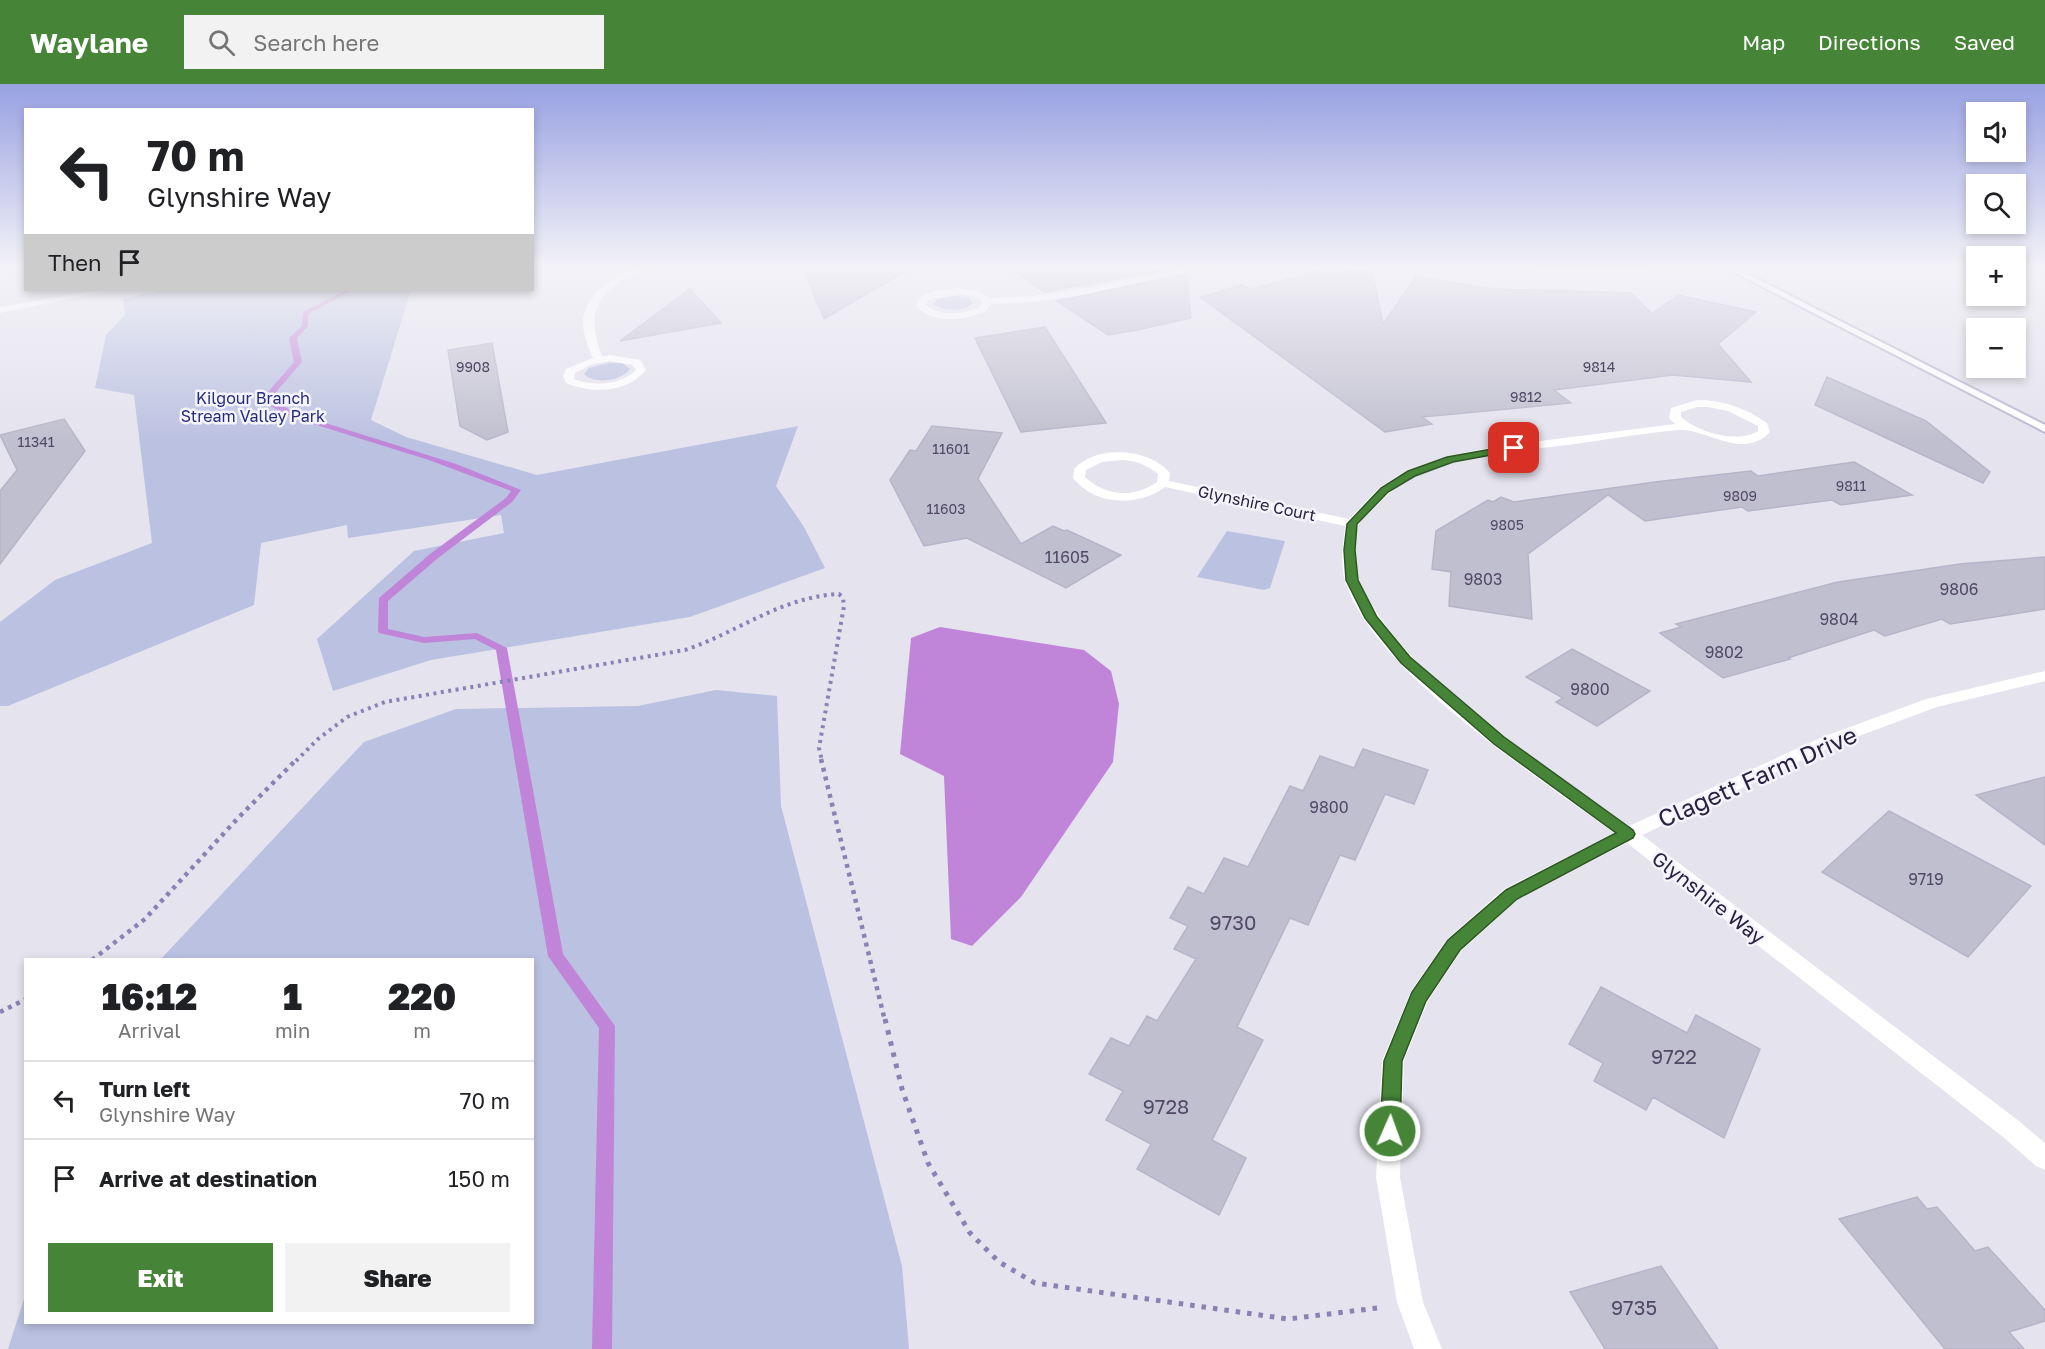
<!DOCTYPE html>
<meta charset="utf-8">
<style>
body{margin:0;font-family:"Golos Text",sans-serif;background:#f2f2f2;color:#202124;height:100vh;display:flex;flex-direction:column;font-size:22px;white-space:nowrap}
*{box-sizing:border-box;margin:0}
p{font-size:20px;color:#757577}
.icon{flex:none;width:33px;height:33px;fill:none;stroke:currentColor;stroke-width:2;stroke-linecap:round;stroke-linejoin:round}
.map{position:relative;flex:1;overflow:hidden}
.panel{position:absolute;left:24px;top:874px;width:510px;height:366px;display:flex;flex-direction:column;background:#fff;border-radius:0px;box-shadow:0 3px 9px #0003}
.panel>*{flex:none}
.guide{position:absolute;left:24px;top:24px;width:510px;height:183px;border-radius:0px;box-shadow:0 3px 9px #0003;background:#fff;color:#202124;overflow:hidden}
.fabs{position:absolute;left:1966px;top:18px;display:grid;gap:12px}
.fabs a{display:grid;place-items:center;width:60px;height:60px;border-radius:0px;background:#fff;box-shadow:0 3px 9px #0003;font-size:30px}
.pin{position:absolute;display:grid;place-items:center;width:51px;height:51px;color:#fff;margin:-26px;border-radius:12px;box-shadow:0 3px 9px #0006}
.me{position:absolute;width:66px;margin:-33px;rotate:2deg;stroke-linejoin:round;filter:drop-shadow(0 0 4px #0008)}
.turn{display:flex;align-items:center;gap:21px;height:126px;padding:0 24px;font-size:27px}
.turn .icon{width:78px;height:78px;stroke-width:2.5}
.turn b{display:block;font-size:42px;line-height:51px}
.then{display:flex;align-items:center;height:57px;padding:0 24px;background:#0003;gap:12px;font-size:22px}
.eta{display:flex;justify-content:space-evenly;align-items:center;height:102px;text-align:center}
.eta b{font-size:36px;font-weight:800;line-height:42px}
.action{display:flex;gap:12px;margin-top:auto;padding:12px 24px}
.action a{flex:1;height:69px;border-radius:0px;background:#468538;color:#fff;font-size:24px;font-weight:800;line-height:69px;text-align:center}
.action a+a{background:#f2f2f2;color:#202124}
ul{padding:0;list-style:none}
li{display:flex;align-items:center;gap:18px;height:78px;padding:0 24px;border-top:2px solid #e0e0e0}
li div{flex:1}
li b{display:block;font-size:22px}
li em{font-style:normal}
header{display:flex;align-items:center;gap:36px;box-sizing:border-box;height:84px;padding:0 30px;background:#468538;color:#fff}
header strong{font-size:28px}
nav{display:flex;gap:33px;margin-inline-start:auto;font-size:21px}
.search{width:420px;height:54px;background:#f2f2f2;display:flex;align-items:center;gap:15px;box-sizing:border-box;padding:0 21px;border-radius:0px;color:#757577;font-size:22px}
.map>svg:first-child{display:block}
.green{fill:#bac1e1}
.water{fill:#c085d8}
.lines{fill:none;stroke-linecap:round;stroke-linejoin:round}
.stream{fill:#c085d8;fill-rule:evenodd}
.building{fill:#c0bfcf;stroke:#b7b4c9;stroke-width:1.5}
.secondary-casing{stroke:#bab5cf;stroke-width:4}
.path-far2{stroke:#8c80b5;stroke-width:4;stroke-dasharray:3 4.5;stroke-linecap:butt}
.path-far1{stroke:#8c80b5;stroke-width:4.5;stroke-dasharray:4 5;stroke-linecap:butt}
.path{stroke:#8c80b5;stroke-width:5;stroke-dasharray:4.5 7;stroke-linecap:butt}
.minor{fill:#fff;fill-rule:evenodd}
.secondary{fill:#fff;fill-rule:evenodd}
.route{fill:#468538;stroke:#2e5624;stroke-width:1.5}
.labels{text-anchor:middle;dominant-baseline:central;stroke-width:5;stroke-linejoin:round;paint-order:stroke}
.far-number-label{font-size:14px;fill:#504865}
.far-park-label{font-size:16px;fill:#262c7d;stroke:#f4f4fa}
.far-street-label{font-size:16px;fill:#2a2042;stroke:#f4f4fa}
.number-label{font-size:16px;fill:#504865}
.street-label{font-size:20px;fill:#2a2042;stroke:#f4f4fa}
.near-number-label{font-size:20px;fill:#504865}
.near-street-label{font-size:24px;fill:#2a2042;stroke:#f4f4fa}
</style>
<header>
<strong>Waylane</strong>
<div class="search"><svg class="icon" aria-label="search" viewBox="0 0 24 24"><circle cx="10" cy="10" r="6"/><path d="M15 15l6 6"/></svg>Search here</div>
<nav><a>Map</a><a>Directions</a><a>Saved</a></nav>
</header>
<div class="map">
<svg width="2045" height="1265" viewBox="0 0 2045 1265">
<rect width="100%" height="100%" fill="#e4e3ee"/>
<!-- green -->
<path class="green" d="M161,206H411L371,336L406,353L537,391L798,342L776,402L804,443L825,484L690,533L431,576L333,607L317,555L414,467L504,449L501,431L348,454L347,441L261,459L254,521L8,622H0V538L55,496L152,459L134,311L95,304L106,251L125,231L123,215Z
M953,212L969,214L973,219C964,228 946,227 934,221L937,215Z
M609,279H622L630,285C621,297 595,301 584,290L589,284Z
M1227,447L1285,457L1270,504L1264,506L1197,493Z
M716,606L777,612L781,722L902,1182L909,1265H8L25,1212L26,1239H532V876H160L364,658L456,625L638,622Z"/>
<!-- water -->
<path class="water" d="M940,543L1084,566L1111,587L1119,620L1113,678L1021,813L972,862L951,855L944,692L900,670L911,554Z"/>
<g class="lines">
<!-- stream -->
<path class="stream" d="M346,206H353L308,230V242L297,254L302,278L276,308L273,317L300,331L456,380L521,406L512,418L438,474L388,517V545L424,553L477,549L507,564L563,870L615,942L612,1265H592L599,944L548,872L496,566L475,555L424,559L379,549L378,547L379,514L430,470L506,414L511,407L429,376L294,334L266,320L268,308L294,278L289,254L302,242L303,228Z"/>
</g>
<!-- building -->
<path class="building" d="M802,181H916L824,235Z
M1004,181H1186V182L1045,208Z
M1337,181L1338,186L1372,188L1383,240L1416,193L1495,205L1631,209L1652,230L1678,211L1756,228L1718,260L1751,298L1673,291L1554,306L1571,319L1422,333L1432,340L1385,348L1200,213L1242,201L1252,205Z
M1187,190L1191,234L1137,246L1108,251L1057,217Z
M690,205L721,239L620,257Z
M1045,243L1106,339L1021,348L975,254Z
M492,259L508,348L487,356L460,342L448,266Z
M1827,293L1926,337L1990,388L1983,399L1815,321Z
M64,335L85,367L0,480V407L17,386L0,351Z
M932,342L1002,349L978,395L1021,460L1053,442L1064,447L1067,446L1121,471L1066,504L967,454L924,462L890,396L910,366L916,367Z
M1854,378L1912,411L1841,421L1832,416L1748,427L1742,423L1645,437L1608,411L1528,470L1532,535L1449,522L1451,488L1432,485L1436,447L1488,416L1493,418L1501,413L1514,418L1655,398L1751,387L1758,392Z
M2045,473V525L1950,540L1942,535L1885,552L1874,546L1788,574L1790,575L1723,594L1660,549L1681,543L1676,540L1838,498L1960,480Z
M1572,565L1650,607L1597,642L1556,618L1563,614L1526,593Z
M1363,665L1428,686L1414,720L1385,710L1355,776L1340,771L1308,841L1290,834L1237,943L1263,956L1212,1056L1246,1074L1219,1131L1137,1085L1151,1060L1106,1036L1123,1007L1089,990L1111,954L1129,962L1147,932L1157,937L1196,875L1174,865L1188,842L1170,834L1188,803L1204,810L1224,774L1248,783L1290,702L1303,707L1320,672L1354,684Z
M2045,693V761L1976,711Z
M1889,727L2031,802L1968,873L1822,788Z
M1601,903L1687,949L1696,931L1760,965L1724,1054L1653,1013L1646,1026L1594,997L1603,979L1569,960Z
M1917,1113L1927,1125L1937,1123L1975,1167L1988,1163L2045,1226V1237L2009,1248L2024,1265H1945L1839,1135Z
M1661,1182L1718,1265H1605L1570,1208Z"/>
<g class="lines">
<!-- secondary casing -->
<g class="secondary-casing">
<path id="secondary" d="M1720,181H1730L2045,341V348Z"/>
</g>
<!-- path-far2 -->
<path class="path-far2" d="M296,677L318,655L347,633L385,618L685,566C739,548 780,513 839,510L843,514L844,522L819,664L822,677"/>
<!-- path-far1 -->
<path class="path-far1" d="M821,675L885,937
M92,876L145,835L238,734L297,675
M0,928L26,915"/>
<!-- path -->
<path class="path" d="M885,935L902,1005L928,1079L970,1149L999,1178L1035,1199L1288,1235L1377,1224"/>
<!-- minor -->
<path class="minor" d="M640,181H651C644,187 635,190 627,194C590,215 589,235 602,272L610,271L640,276L646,286C627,309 592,310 566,299L563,292L566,285L593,274C589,264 584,253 583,242C582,209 615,193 640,181ZM610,277L632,281L636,286C620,301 595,303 574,295L575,289L590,281Z
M1201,181H1217L1087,210L1033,218L991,220L985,228C963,236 934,241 916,222L921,212L939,206L960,204L982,209L990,214L1033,212L1087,204ZM960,210L976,213L983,218L979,224C962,230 941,233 926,221L928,216Z
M1481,181L1575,184L1728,181C1718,188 1696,185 1683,186C1617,189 1551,190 1485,184Z
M97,206H113L0,229V223Z
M1697,316C1723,316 1746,324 1767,339L1770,348C1743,377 1705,344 1680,346C1642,349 1605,356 1568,361C1517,367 1464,371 1417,391C1400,398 1387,411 1374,424C1370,429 1362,434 1359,440C1355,448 1356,464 1356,472C1357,480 1357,491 1360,498C1400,592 1547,682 1629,742L1820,654L1926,615L2045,587V597L1937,623L1832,662L1642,751L2019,1037L2045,1059V1086L2036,1082L2003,1053L1627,759L1518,815L1461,867L1428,917L1404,977L1400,1093L1423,1218L1442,1265H1414L1397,1218L1376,1093L1382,977L1411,907L1447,855L1504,805L1614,749C1538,693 1373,587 1345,497C1340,480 1343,460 1345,442L1165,403C1138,423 1095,422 1073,394L1074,385C1096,360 1150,364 1170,389L1169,397L1349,435L1380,403L1407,386L1447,372L1499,362L1675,340L1669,334L1671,324ZM1708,323L1728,327L1758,342V347C1737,360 1698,348 1681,333V328L1697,323ZM1123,376C1137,377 1147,381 1158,390L1157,398C1134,414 1106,413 1085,393L1086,386L1102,378Z"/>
<!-- secondary -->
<use href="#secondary" class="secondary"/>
</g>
<!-- sky -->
<linearGradient id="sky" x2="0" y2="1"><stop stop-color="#98a1e2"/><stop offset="0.51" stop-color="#f3f2f7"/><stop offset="1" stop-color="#f3f2f7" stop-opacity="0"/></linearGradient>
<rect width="2045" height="358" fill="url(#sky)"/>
<!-- route -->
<path class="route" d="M1514,361L1519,364L1518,366L1453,378L1415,392L1388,408L1357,440L1355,466L1358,496L1377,533L1410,573L1504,653L1633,746L1635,750L1633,754L1517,815L1460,866L1426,917L1402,977L1400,1047L1397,1053L1390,1056L1383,1053L1380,1047L1384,977L1412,908L1448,856L1506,806L1616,749L1494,660L1401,579L1365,534L1346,496L1344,466L1347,440L1381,404L1408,387L1447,373Z"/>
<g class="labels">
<!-- far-number labels -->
<g class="far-number-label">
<text x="473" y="282">9908</text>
<text x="1599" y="282">9814</text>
<text x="1526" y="312">9812</text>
<text x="36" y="357">11341</text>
<text x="951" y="364">11601</text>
<text x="1851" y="401">9811</text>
<text x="1740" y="411">9809</text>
<text x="946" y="424">11603</text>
<text x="1507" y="440">9805</text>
</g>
<!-- far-park labels -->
<g class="far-park-label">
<text x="253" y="314">Kilgour Branch<tspan x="253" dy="18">Stream Valley Park</tspan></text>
</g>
<!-- far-street labels -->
<g class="far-street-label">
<text transform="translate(1257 419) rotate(12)">Glynshire Court</text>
</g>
<!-- number labels -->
<g class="number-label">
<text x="1067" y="473">11605</text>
<text x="1483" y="495">9803</text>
<text x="1959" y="505">9806</text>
<text x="1839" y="535">9804</text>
<text x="1724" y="568">9802</text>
<text x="1590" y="605">9800</text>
<text x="1329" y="723">9800</text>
<text x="1926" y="795">9719</text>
</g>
<!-- street labels -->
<g class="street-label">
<text transform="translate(1709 813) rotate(38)">Glynshire Way</text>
</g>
<!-- near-number labels -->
<g class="near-number-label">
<text x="1233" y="838">9730</text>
<text x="1674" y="972">9722</text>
<text x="1166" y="1022">9728</text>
<text x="1634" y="1223">9735</text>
</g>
<!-- near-street labels -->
<g class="near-street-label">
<text transform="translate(1757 692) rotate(-24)">Clagett Farm Drive</text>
</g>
</g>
</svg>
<div class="fabs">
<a><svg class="icon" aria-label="sound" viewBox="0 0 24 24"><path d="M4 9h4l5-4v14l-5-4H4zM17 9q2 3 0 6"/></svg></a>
<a><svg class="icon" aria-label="search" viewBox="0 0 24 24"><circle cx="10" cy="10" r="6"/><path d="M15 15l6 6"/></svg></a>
<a>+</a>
<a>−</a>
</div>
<div class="pin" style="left:1514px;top:364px;background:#d93025"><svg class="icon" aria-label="arrive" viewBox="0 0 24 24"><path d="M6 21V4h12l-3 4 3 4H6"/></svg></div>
<svg class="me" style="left:1390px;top:1047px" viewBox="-20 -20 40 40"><circle r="17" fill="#468538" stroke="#fff" stroke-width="3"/><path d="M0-11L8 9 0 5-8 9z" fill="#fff"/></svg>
<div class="guide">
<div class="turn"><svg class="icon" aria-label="left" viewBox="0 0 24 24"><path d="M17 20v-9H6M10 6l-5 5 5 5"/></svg><div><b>70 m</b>Glynshire Way</div></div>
<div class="then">Then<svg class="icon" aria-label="arrive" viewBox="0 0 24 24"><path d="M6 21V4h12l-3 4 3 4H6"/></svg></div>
</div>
<section class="panel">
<div class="eta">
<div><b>16:12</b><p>Arrival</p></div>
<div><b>1</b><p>min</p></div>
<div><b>220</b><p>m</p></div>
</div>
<ul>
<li><svg class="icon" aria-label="left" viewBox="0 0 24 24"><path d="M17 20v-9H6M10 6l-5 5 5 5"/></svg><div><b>Turn left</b><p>Glynshire Way</p></div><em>70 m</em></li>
<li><svg class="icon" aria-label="arrive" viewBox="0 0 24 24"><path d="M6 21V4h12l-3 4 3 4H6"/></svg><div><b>Arrive at destination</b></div><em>150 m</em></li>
</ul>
<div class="action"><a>Exit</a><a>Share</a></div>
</section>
</div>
